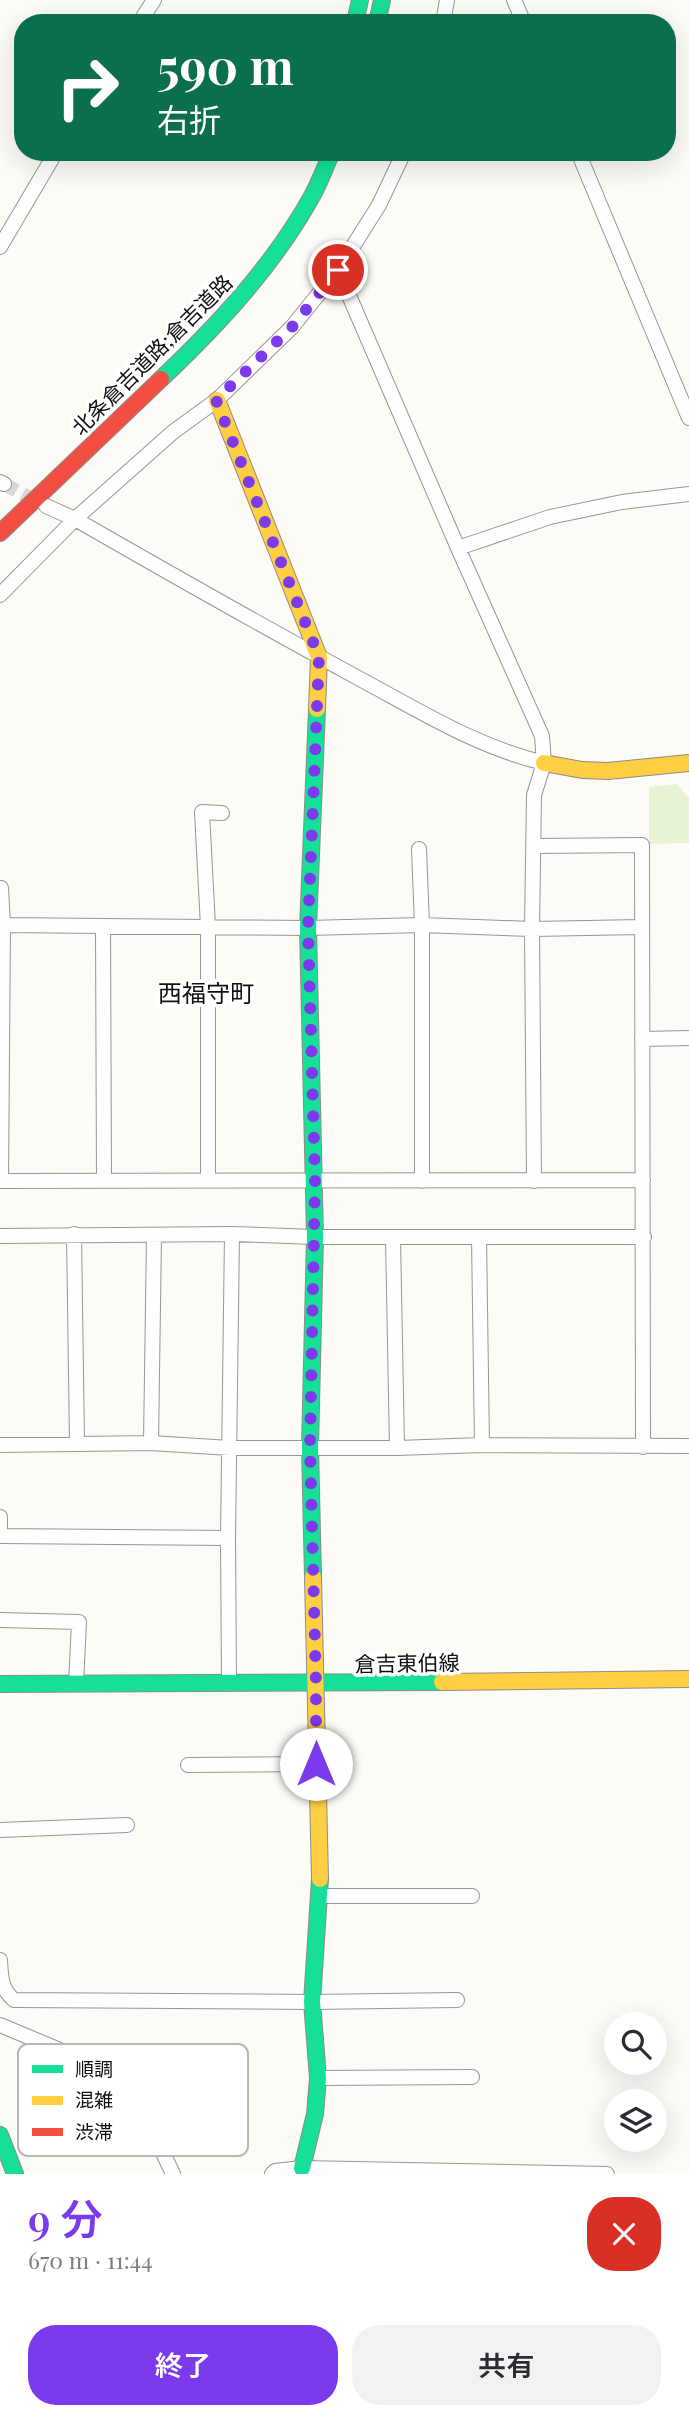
<!DOCTYPE html>
<html lang="ja">
<meta charset="utf-8">
<style>
body{margin:0;font-family:"Playfair Display","Noto Sans JP",serif;background:#f2f2f3;color:#2b2b33;height:100vh;display:flex;flex-direction:column;font-size:26px;white-space:nowrap}
*{box-sizing:border-box;margin:0}
p{font-size:23px;color:#7c7c81}
.icon{flex:none;width:38px;height:38px;fill:none;stroke:currentColor;stroke-width:2;stroke-linecap:round;stroke-linejoin:round}
.map{position:relative;height:2174px;overflow:hidden}
.drawer{display:flex;flex-direction:column;background:#fff;flex:1}
.drawer>*{flex:none}
.top-card{position:absolute;left:14px;top:14px;width:662px;height:147px;border-radius:28px;box-shadow:0 7px 28px #0002;background:#0b6e4f;color:#fff;overflow:hidden}
.controls{position:absolute;left:604px;top:2012px;display:grid;gap:14px}
.controls a{display:grid;place-items:center;width:63px;height:63px;border-radius:50%;background:#fff;box-shadow:0 7px 28px #0002;font-size:35px}
.pin{position:absolute;display:grid;place-items:center;width:60px;height:60px;color:#fff;margin:-30px;border:4px solid #fff;border-radius:50%;box-shadow:0 2px 7px #0007}
.me{position:absolute;width:77px;margin:-38px;rotate:0deg;stroke-linejoin:round;filter:drop-shadow(0 0 5px #0008)}
.turn{display:flex;align-items:center;gap:24px;height:147px;padding:0 28px;font-size:32px}
.turn .icon{width:91px;height:91px;stroke-width:2.5}
.turn b{display:block;font-size:49px;line-height:60px}
.round{display:grid;place-items:center;flex:none;width:74px;height:74px;border-radius:28px;background:#f2f2f3}
.head{display:flex;align-items:center;justify-content:space-between;height:119px;padding:0 28px}
h1{font-size:42px;font-weight:600;line-height:52px;color:#7c3aed}
.action{display:flex;gap:14px;margin-top:auto;padding:14px 28px}
.action a{flex:1;height:80px;border-radius:28px;background:#7c3aed;color:#fff;font-size:28px;font-weight:600;line-height:80px;text-align:center}
.action a+a{background:#f2f2f3;color:#2b2b33}
.map>svg:first-child{display:block}
.green{fill:#e6f4d3}
.lines{fill:none;stroke-linecap:round;stroke-linejoin:round}
.street-tunnel{stroke:#d9d8d4;stroke-width:14;stroke-dasharray:14 7;stroke-linecap:butt}
.street-casing{stroke:#969694;stroke-width:16}
.fast-casing{stroke:#8d8c8a;stroke-width:18}
.slow-casing{stroke:#8d8c8a;stroke-width:18}
.jam-casing{stroke:#8d8c8a;stroke-width:18}
.street{stroke:#fffefe;stroke-width:14}
.fast{stroke:#16e098;stroke-width:16}
.slow{stroke:#ffcf43;stroke-width:16}
.jam{stroke:#f24e42;stroke-width:16}
.route{stroke:#7c3aed;stroke-width:12;stroke-dasharray:0 21.6}
.labels{text-anchor:middle;dominant-baseline:central;stroke-width:7;stroke-linejoin:round;paint-order:stroke}
.street-label{font-size:21px;fill:#101010;stroke:#fff}
.quarter-label{font-size:24px;fill:#101010;stroke:#fff}
.key{fill:#fff;stroke:#b7b7b7;stroke-width:2}
.key-label{font-size:19px;fill:#101010}
</style>
<div class="map">
<svg width="689" height="2174" viewBox="0 0 689 2174">
<rect width="100%" height="100%" fill="#fcfbf6"/>
<!-- green -->
<path class="green" d="M677,784L689,798V843L649,844V787Z"/>
<g class="lines">
<!-- street-tunnel -->
<path class="street-tunnel" d="M4,484L36,501"/>
<!-- street casing -->
<g class="street-casing">
<path id="street" d="M514,0L524,23
M139,23L154,0
M443,23L447,0
M578,152L689,418
M0,247L56,152
M338,270L458,548L542,736L544,763L534,795L532,929L534,1181
M0,482L4,484
M46,506L75,519C169,573 264,627 360,679C420,711 477,747 544,763
M458,548L550,517L622,502L689,494
M0,595L75,519L173,432L217,400L292,327L338,270L379,205L404,152
M535,846L642,845L643,1447
M419,849L422,925V1181
M1,888L3,925L1,1181L643,1180
M3,925L308,928L422,925L532,929L641,927
M103,926L104,1181
M642,1039L689,1038
M208,1180V927L202,812L222,813
M74,1234L77,1443
M0,1236L232,1234L315,1237H644
M393,1237L397,1448
M479,1237L482,1445
M151,1443L154,1236
M0,1445L151,1443L230,1448H397L482,1445L689,1446
M0,1517V1536L228,1538
M0,1620L79,1622L76,1684
M229,1684L228,1538L232,1234
M188,1765L316,1764
M0,1830L127,1825
M320,1896H472
M0,1960C1,1977 1,1989 14,2000L312,2002L457,2000
M0,2025L74,2056L135,2094L173,2174
M318,2078L472,2077
M272,2174L275,2171L302,2168L607,2174"/>
</g>
<!-- fast casing -->
<g class="fast-casing">
<path id="fast" d="M355,23L360,0
M377,23L382,0
M161,379C218,325 274,265 312,196C320,182 325,167 332,152
M313,1577L310,1447L315,1237L308,928L317,709
M0,1684L442,1682
M0,2135L15,2174
M302,2168L315,2114L318,2078L312,2002L320,1879"/>
</g>
<!-- slow casing -->
<g class="slow-casing">
<path id="slow" d="M217,400L319,657L317,709
M544,763L582,770L608,771L689,763
M313,1577L320,1879
M442,1682L689,1679"/>
</g>
<!-- jam casing -->
<g class="jam-casing">
<path id="jam" d="M0,533L161,379"/>
</g>
<!-- street -->
<use href="#street" class="street"/>
<!-- fast -->
<use href="#fast" class="fast"/>
<!-- slow -->
<use href="#slow" class="slow"/>
<!-- jam -->
<use href="#jam" class="jam"/>
</g>
<g class="lines">
<!-- route -->
<path class="route" d="M316,1764V1684L310,1447L315,1180L308,928L319,657L216,400L292,327L338,270"/>
</g>
<g class="labels">
<!-- street labels -->
<g class="street-label">
<text transform="translate(151 354) rotate(-45)">北条倉吉道路;倉吉道路</text>
<text transform="translate(407 1662) rotate(-1)">倉吉東伯線</text>
</g>
<!-- quarter labels -->
<g class="quarter-label">
<text x="206" y="992">西福守町</text>
</g>
</g>
<!-- legend -->
<rect x="18" y="2044" width="230" height="112" rx="10" class="key"/>
<rect x="32" y="2065" width="31" height="8" fill="#16e098"/>
<rect x="32" y="2096" width="31" height="9" fill="#ffcf43"/>
<rect x="32" y="2128" width="31" height="8" fill="#f24e42"/>
<g class="key-label">
<text x="75" y="2076">順調</text>
<text x="75" y="2107">混雑</text>
<text x="75" y="2139">渋滞</text>
</g>
</svg>
<div class="controls">
<a><svg class="icon" aria-label="search" viewBox="0 0 24 24"><circle cx="10" cy="10" r="6"/><path d="M15 15l6 6"/></svg></a>
<a><svg class="icon" aria-label="layers" viewBox="0 0 24 24"><path d="M12 4l9 5-9 5-9-5zM3 14l9 5 9-5"/></svg></a>
</div>
<div class="pin" style="left:338px;top:270px;background:#d93025"><svg class="icon" aria-label="arrive" viewBox="0 0 24 24"><path d="M6 21V4h12l-3 4 3 4H6"/></svg></div>
<svg class="me" style="left:316px;top:1764px" viewBox="-20 -20 40 40"><circle r="19" fill="#fff"/><path d="M0-13L10 11 0 6-10 11z" fill="#7c3aed"/></svg>
<div class="top-card">
<div class="turn"><svg class="icon" aria-label="right" viewBox="0 0 24 24"><path d="M7 20v-9h11M14 6l5 5-5 5"/></svg><div><b>590 m</b>右折</div></div>
</div>
</div>
<section class="drawer">
<div class="head"><div><h1>9 分</h1><p>670 m · 11:44</p></div><a class="round" style="background:#d93025;color:#fff"><svg class="icon" aria-label="close" viewBox="0 0 24 24"><path d="M6 6l12 12M18 6L6 18"/></svg></a></div>
<div class="action"><a>終了</a><a>共有</a></div>
</section>
